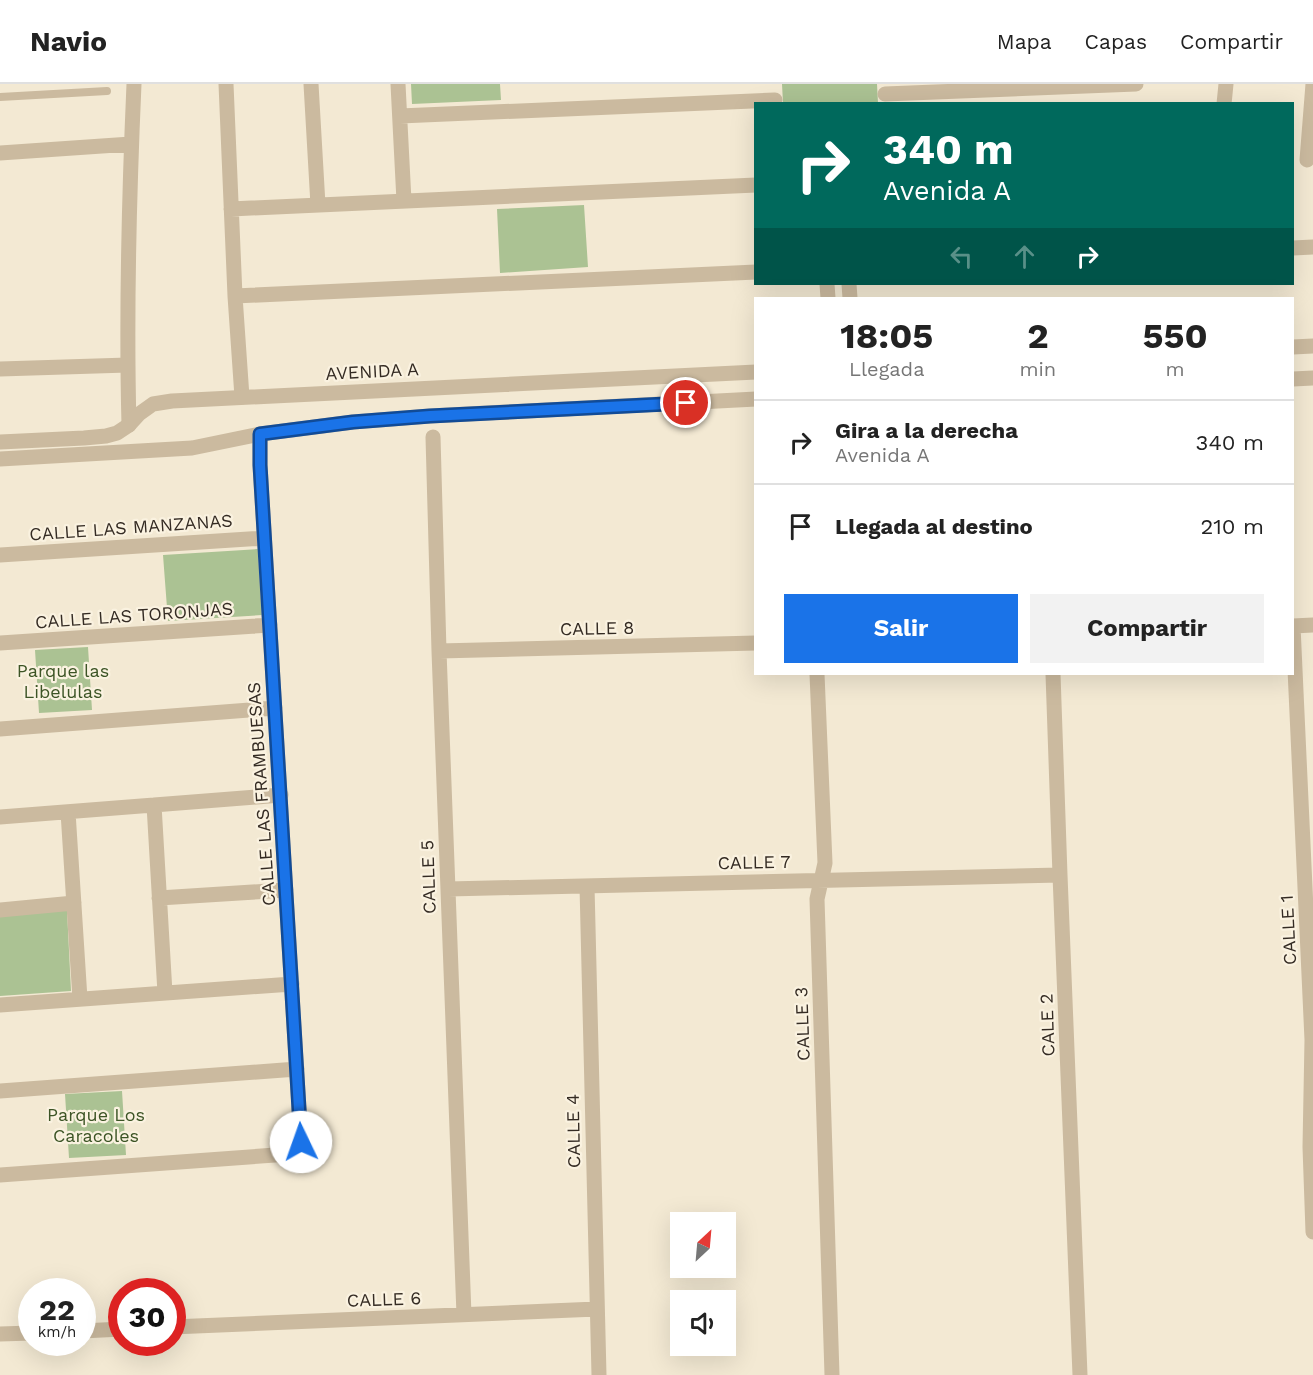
<!DOCTYPE html>
<html lang="es">
<style>
body{margin:0;font-family:"Work Sans",sans-serif;background:#f2f2f2;color:#222;height:100vh;display:flex;flex-direction:column;font-size:22px;white-space:nowrap}
*{box-sizing:border-box;margin:0}
p{font-size:20px;color:#767676}
.icon{flex:none;width:33px;height:33px;fill:none;stroke:currentColor;stroke-width:2;stroke-linecap:round;stroke-linejoin:round}
.map{position:relative;flex:1;overflow:hidden}
.side{position:absolute;left:754px;top:213px;width:540px;height:378px;display:flex;flex-direction:column;background:#fff;border-radius:0px;box-shadow:0 6px 24px #0002}
.side>*{flex:none}
.top-card{position:absolute;left:754px;top:18px;width:540px;height:183px;border-radius:0px;box-shadow:0 6px 24px #0002;background:#00695c;color:#fff;overflow:hidden}
.needle{width:39px;rotate:26deg}
.buttons{position:absolute;left:670px;top:1128px;display:grid;gap:12px}
.buttons a{display:grid;place-items:center;width:66px;height:66px;border-radius:0px;background:#fff;box-shadow:0 6px 24px #0002;font-size:30px}
.speed{position:absolute;left:18px;top:1194px;display:flex;gap:12px;font-size:30px;font-weight:700;text-align:center}
.speed>*{display:grid;place-content:center;width:78px;height:78px;border-radius:50%;background:#fff;box-shadow:0 6px 24px #0002;line-height:1}
.speed small{font-size:15px;font-weight:400}
.speed .limit{border:9px solid #d22;background:#fff;color:#111}
.pin{position:absolute;display:grid;place-items:center;width:51px;height:51px;color:#fff;margin:-26px;border:3px solid #fff;border-radius:50%;box-shadow:0 2px 6px #0007}
.me{position:absolute;width:66px;margin:-33px;rotate:357deg;stroke-linejoin:round;filter:drop-shadow(0 0 4px #0008)}
.turn{display:flex;align-items:center;gap:21px;height:126px;padding:0 30px;font-size:27px}
.turn .icon{width:78px;height:78px;stroke-width:2.5}
.turn b{display:block;font-size:42px;line-height:51px}
.lanes{display:flex;align-items:center;height:57px;padding:0 30px;background:#0003;justify-content:center;gap:30px;direction:ltr}
.lanes .off{opacity:.35}
.eta{display:flex;justify-content:space-evenly;align-items:center;height:102px;text-align:center}
.eta b{font-size:36px;font-weight:700;line-height:42px}
.primary-button{display:flex;gap:12px;margin-top:auto;padding:12px 30px}
.primary-button a{flex:1;height:69px;border-radius:0px;background:#1a73e8;color:#fff;font-size:24px;font-weight:700;line-height:69px;text-align:center}
.primary-button a+a{background:#f2f2f2;color:#222}
ul{padding:0;list-style:none}
li{display:flex;align-items:center;gap:18px;height:84px;padding:0 30px;border-top:2px solid #e0e0e0}
li div{flex:1}
li b{display:block;font-size:22px}
li em{font-style:normal}
header{display:flex;align-items:center;gap:36px;box-sizing:border-box;height:84px;padding:0 30px;background:#fff;border-bottom:2px solid #e0e0e0}
header strong{font-size:28px}
nav{display:flex;gap:33px;margin-inline-start:auto;font-size:21px}
.map>svg:first-child{display:block}
.green{fill:#abc293}
.lines{fill:none;stroke-linecap:round;stroke-linejoin:round}
.service{stroke:#cbba9f;stroke-width:8}
.minor{stroke:#cbba9f;stroke-width:15}
.tertiary{stroke:#cbba9f;stroke-width:15}
.route-casing{stroke:#114b97;stroke-width:15}
.route{stroke:#1a73e8;stroke-width:10}
.labels{text-anchor:middle;dominant-baseline:central;stroke-width:4.5;stroke-linejoin:round;paint-order:stroke}
.street-label{font-size:18px;fill:#342b23;stroke:#faf2e0}
.park-label{font-size:18px;fill:#3c5425;stroke:#faf2e0}
</style>
<header>
<strong>Navio</strong>
<nav><a>Mapa</a><a>Capas</a><a>Compartir</a></nav>
</header>
<div class="map">
<svg width="1313" height="1291" viewBox="0 0 1313 1291">
<rect width="100%" height="100%" fill="#f3e9d3"/>
<!-- green -->
<path class="green" d="M411,0H500L501,16L412,20Z
M782,0H877L878,19H783Z
M584,121L588,183L500,189L497,125Z
M258,465L262,531L168,537L163,471Z
M88,563L92,626L39,629L35,566Z
M67,826L71,907L0,912V832Z
M122,1007L126,1071L69,1074L65,1010Z"/>
<g class="lines">
<!-- service -->
<path class="service" d="M0,13L107,7"/>
<!-- minor -->
<path class="minor" d="M226,0L235,212L242,313
M311,0L318,121
M398,0L404,117
M885,10L1136,0
M1224,20L1226,0
M400,32L775,16
M0,69L131,60
M1307,76L1313,0
M231,125L756,101
M1293,164L1313,163
M827,200L828,214
M849,200L850,214
M235,212L756,188
M0,285L128,281
M129,341C126,227 129,113 134,0
M433,353L439,567L464,1231
M0,471L264,454
M1313,541L1293,542L1312,956L1310,1063L1313,1148
M0,559L270,541
M439,567L756,559
M817,590L825,779L817,815L832,1291
M1053,590L1060,791L1080,1291
M0,645L275,624
M154,721L165,909
M68,728L80,915
M0,733L281,711
M587,802L599,1291
M448,805L1060,791
M159,814L286,806
M0,826L74,819
M0,921L292,900
M0,1007L297,985
M0,1091L289,1070L298,1067L301,1058L260,381V350
M172,1243L597,1225
M82,1247L122,1245
M0,1250L32,1249"/>
<!-- tertiary -->
<path class="tertiary" d="M1293,263L1313,262
M1293,295L1313,294
M0,358L84,354L106,352L117,349L129,341L139,330L153,320L172,317L756,288
M0,375L192,364L260,350L353,338L430,332L756,315"/>
</g>
<g class="lines">
<!-- route casing -->
<g class="route-casing">
<path id="route" d="M301,1058L260,381V350L353,338L430,332L686,319"/>
</g>
<!-- route -->
<use href="#route" class="route"/>
</g>
<g class="labels">
<!-- street labels -->
<g class="street-label">
<text transform="translate(372 287) rotate(-3)">AVENIDA A</text>
<text transform="translate(131 443) rotate(-4)">CALLE LAS MANZANAS</text>
<text transform="translate(134 531) rotate(-4)">CALLE LAS TORONJAS</text>
<text transform="translate(597 544) rotate(-1)">CALLE 8</text>
<text transform="translate(261 710) rotate(-94)">CALLE LAS FRAMBUESAS</text>
<text transform="translate(754 778) rotate(-1)">CALLE 7</text>
<text transform="translate(428 793) rotate(-92)">CALLE 5</text>
<text transform="translate(1288 846) rotate(-93)">CALLE 1</text>
<text transform="translate(802 940) rotate(-92)">CALLE 3</text>
<text transform="translate(1047 941) rotate(-92)">CALE 2</text>
<text transform="translate(573 1047) rotate(-91)">CALLE 4</text>
<text transform="translate(384 1215) rotate(-2)">CALLE 6</text>
</g>
<!-- park labels -->
<g class="park-label">
<text x="63" y="586">Parque las<tspan x="63" dy="21">Libelulas</tspan></text>
<text x="96" y="1030">Parque Los<tspan x="96" dy="21">Caracoles</tspan></text>
</g>
</g>
</svg>
<div class="buttons">
<a><svg class="needle" viewBox="-14 -14 28 28"><path d="M0-13l5 13h-10z" fill="#e53935"/><path d="M0 13l5-13h-10z" fill="#767676"/></svg></a>
<a><svg class="icon" aria-label="sound" viewBox="0 0 24 24"><path d="M4 9h4l5-4v14l-5-4H4zM17 9q2 3 0 6"/></svg></a>
</div>
<div class="speed"><div>22<small>km/h</small></div><div class="limit">30</div></div>
<div class="pin" style="left:686px;top:319px;background:#d93025"><svg class="icon" aria-label="arrive" viewBox="0 0 24 24"><path d="M6 21V4h12l-3 4 3 4H6"/></svg></div>
<svg class="me" style="left:301px;top:1058px" viewBox="-20 -20 40 40"><circle r="19" fill="#fff"/><path d="M0-13L10 11 0 6-10 11z" fill="#1a73e8"/></svg>
<div class="top-card">
<div class="turn"><svg class="icon" aria-label="right" viewBox="0 0 24 24"><path d="M7 20v-9h11M14 6l5 5-5 5"/></svg><div><b>340 m</b>Avenida A</div></div>
<div class="lanes"><svg class="icon off" aria-label="left" viewBox="0 0 24 24"><path d="M17 20v-9H6M10 6l-5 5 5 5"/></svg><svg class="icon off" aria-label="ahead" viewBox="0 0 24 24"><path d="M12 20V5M6 11l6-6 6 6"/></svg><svg class="icon" aria-label="right" viewBox="0 0 24 24"><path d="M7 20v-9h11M14 6l5 5-5 5"/></svg></div>
</div>
<section class="side">
<div class="eta">
<div><b>18:05</b><p>Llegada</p></div>
<div><b>2</b><p>min</p></div>
<div><b>550</b><p>m</p></div>
</div>
<ul>
<li><svg class="icon" aria-label="right" viewBox="0 0 24 24"><path d="M7 20v-9h11M14 6l5 5-5 5"/></svg><div><b>Gira a la derecha</b><p>Avenida A</p></div><em>340 m</em></li>
<li><svg class="icon" aria-label="arrive" viewBox="0 0 24 24"><path d="M6 21V4h12l-3 4 3 4H6"/></svg><div><b>Llegada al destino</b></div><em>210 m</em></li>
</ul>
<div class="primary-button"><a>Salir</a><a>Compartir</a></div>
</section>
</div>
